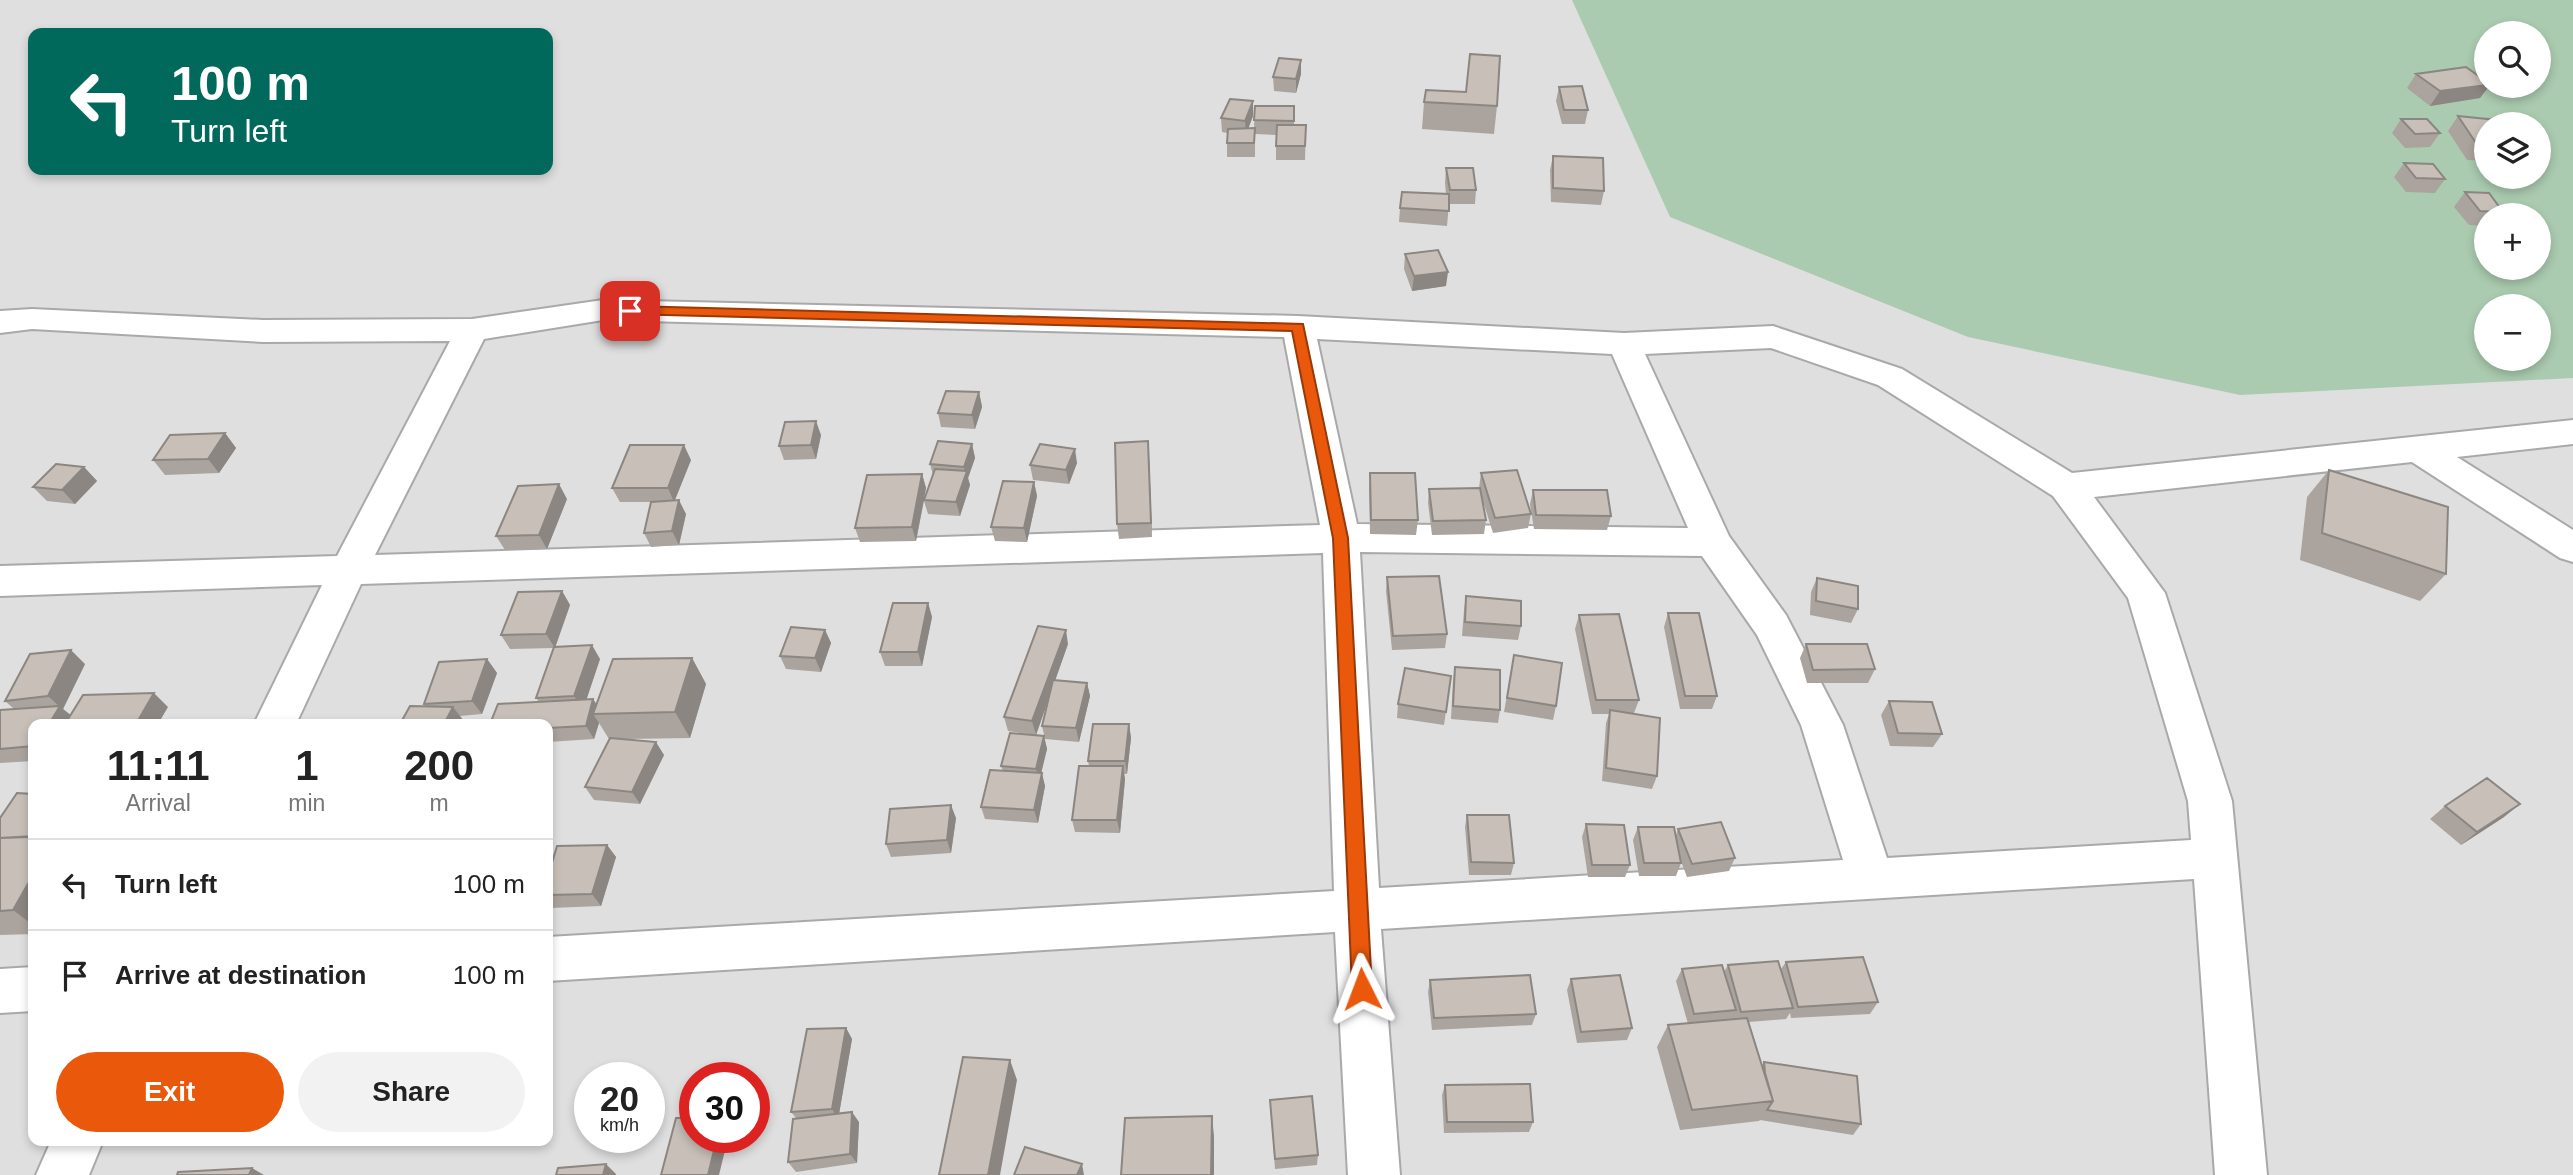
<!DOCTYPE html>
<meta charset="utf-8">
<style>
body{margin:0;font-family:Arial,sans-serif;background:#f2f2f2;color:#222;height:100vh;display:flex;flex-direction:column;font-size:26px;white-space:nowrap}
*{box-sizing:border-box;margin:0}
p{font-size:23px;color:#767676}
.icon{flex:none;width:38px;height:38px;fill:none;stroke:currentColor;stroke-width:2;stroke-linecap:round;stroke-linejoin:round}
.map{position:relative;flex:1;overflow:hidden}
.drawer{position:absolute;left:28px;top:719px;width:525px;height:427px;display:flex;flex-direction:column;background:#fff;border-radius:14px;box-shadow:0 4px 10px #0003}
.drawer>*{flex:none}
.guide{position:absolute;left:28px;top:28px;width:525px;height:147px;border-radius:14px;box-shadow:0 4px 10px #0003;background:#00695c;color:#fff;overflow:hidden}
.fabs{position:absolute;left:2474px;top:21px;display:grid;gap:14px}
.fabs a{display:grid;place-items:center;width:77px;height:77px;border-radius:50%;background:#fff;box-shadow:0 4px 10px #0003;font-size:35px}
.speed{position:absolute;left:574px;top:1062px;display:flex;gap:14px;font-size:35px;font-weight:700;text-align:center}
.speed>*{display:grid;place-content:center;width:91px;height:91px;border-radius:50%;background:#fff;box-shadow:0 4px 10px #0003;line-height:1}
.speed small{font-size:18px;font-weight:400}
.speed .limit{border:10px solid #d22;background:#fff;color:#111}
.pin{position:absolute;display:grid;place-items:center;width:60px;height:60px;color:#fff;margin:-30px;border-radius:14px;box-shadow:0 4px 10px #0006}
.me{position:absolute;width:77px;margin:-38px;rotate:357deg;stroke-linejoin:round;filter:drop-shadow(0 0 5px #0008)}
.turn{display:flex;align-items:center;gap:24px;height:147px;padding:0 28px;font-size:32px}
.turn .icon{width:91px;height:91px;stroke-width:2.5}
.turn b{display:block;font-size:49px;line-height:60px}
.eta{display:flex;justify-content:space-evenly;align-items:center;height:119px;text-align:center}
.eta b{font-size:42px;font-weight:700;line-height:49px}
.primary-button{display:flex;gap:14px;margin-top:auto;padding:14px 28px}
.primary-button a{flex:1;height:80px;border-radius:42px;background:#ea580c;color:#fff;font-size:28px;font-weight:700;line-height:80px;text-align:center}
.primary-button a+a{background:#f2f2f2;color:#222}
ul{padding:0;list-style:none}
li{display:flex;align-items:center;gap:21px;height:91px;padding:0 28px;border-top:2px solid #e0e0e0}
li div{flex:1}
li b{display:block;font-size:26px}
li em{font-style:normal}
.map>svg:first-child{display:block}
.residential{fill:#e0dfdf;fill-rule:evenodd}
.cemetery{fill:#aacbaf;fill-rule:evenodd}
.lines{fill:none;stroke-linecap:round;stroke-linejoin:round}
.street-casing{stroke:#a9a9a9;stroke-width:4}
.street{fill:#fff;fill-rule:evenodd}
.wall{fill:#aba49e}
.shaded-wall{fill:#8b8681}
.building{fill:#c7bfb8;stroke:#8b8681;stroke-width:2}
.route{fill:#ea580c;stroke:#983908;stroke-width:2}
</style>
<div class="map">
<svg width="2573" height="1175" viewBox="0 0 2573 1175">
<rect width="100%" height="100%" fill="#f2efe9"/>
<!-- residential -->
<path class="residential" d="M0,0H2573V1175H0ZM33,33H548V170H33ZM2487,33H2539V86H2487ZM2487,124H2539V177H2487ZM2487,215H2539V268H2487ZM2487,306H2539V359H2487ZM33,724H548V1141H33ZM590,1078H649V1138H590ZM695,1078H754V1138H695Z"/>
<!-- cemetery -->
<path class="cemetery" d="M1572,0H2573V378L2240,395L1968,337L1670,217ZM2487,33H2539V86H2487ZM2487,124H2539V177H2487ZM2487,215H2539V268H2487ZM2487,306H2539V359H2487Z"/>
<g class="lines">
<!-- street casing -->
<g class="street-casing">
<path id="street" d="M603,300L1298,316L1624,333L1773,326L1902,369L2072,473L2573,420V444L2457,457L2573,530V562L2560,558L2412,462L2094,497L2165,593L2232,801L2267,1175H2215L2194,879L1381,929L1400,1175H1348L1335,932L548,981V937L1334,891L1323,553L361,584L296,724H254L322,585L0,596V566L337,556L450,341L263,342L32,329L0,333V311L32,309L263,320L472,319ZM603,320L1284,337L1320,525L375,555L484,339ZM1317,339L1612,354L1688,528L1357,524ZM1771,348L1878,385L2053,496L2128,598L2188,801L2191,840L1887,858L1843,725L1786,615L1729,536L1645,354ZM1360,552L1702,556L1757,635L1801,725L1843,860L1379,888Z
M33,967V1011L0,1013V969Z
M51,1141H103L89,1175H36Z"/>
</g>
<!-- street -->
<use href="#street" class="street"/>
</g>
<!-- wall -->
<path class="wall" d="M1470,54L1497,106L1494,134L1422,129L1424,102L1466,92Z
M1301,60V74L1296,93L1274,91L1273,77Z
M2416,74L2487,86H2489L2480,98L2430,106L2407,88Z
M1559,87L1588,110L1585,124H1562L1556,101Z
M1253,101V116L1248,128H1254L1255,106H1294V125H1306L1305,160H1276V135L1255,134V157H1227V133L1222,132L1221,118Z
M2458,116L2487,124V161L2467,160L2448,131Z
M2401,119L2440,133L2430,147L2405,148L2392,133Z
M1553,156L1604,191L1601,205L1551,202L1550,170Z
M2404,163L2445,179L2435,193L2406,192L2394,177Z
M1446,168L1476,190L1475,204H1449L1447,226L1399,222L1400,208L1446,194L1445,183Z
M2465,192L2503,212L2500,215H2487V226L2469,225L2454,207Z
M1405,254L1446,286L1412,291L1404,269Z
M979,392L982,407L975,429L941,427L938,413Z
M225,433L236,448L219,473L165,475L153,460Z
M821,435L816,459L784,460L779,446Z
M972,444L975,458L968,478L970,485L960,516L928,514L924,501L916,541L860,542L855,528L922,474L926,488L924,498L933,475L930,464Z
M1149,456L1152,537L1119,539L1117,524Z
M691,460L675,500L686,514L679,545L651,547L644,533L653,502H620L612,488Z
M1077,463L1069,484L1033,480L1030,465Z
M84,467L97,481L75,504L47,501L33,487Z
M2329,470L2446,574L2420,601L2300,560L2307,497Z
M1370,473L1418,520L1416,535L1370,534L1369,487Z
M1481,473L1531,514L1528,528L1493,533L1482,498L1486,520L1484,534L1432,535L1428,503L1429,489L1479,488Z
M1034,482L1037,496L1027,542L995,541L991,527Z
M1533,490L1611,516L1607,530L1534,529L1530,504Z
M567,499L547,549L505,550L496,536Z
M1387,577L1447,634L1445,648L1392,650L1386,591Z
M1817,578L1858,609L1851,623L1810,615L1811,592Z
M562,591L570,605L555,647L600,659L586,700L593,699L597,705L692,658L706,684L690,738L627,739L664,755L640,804L594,800L585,787L609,739L599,723L594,739L548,742V724L539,702L536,698L554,648L510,649L501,635Z
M1466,596L1521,626L1518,640L1462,636L1464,610Z
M928,603L932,617L922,666H885L880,652Z
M1668,613L1717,696L1712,709H1680L1664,627Z
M1579,615L1639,700L1634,713L1657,776L1652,789L1602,781L1606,723L1609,714H1592L1575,629Z
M825,630L831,643L821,672L786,669L780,656Z
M1068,644L1055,680L1087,683L1090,696L1079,742L1045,739L1042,726L1049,697L1036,735L1008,731L1004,717Z
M1806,644L1875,669L1868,683H1807L1800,658Z
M1514,655L1556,706L1553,720L1504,712Z
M487,659L497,673L482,714L460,716L463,720L425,706L424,704Z
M85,664L63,709L71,715L168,707L33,724V761L0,763V710L14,709L5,701Z
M1455,667L1500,710L1498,723L1451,719L1453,680Z
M1451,676L1444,725L1397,718L1398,704Z
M1889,701L1942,734L1933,747L1890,746L1881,715Z
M1129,724L1131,738L1127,774H1124L1125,779L1120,833L1075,832L1072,820L1089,766L1088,761Z
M1044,736L1047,749L1041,773L1045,786L1038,823L985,819L981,807L1003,771L1001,766Z
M33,794V934L0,935V818Z
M2445,806L2504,817L2461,845L2430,819Z
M1467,815L1514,863L1511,875H1469L1465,827Z
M956,818L951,853L891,857L886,844Z
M1586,824L1630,865L1625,877H1588L1582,837Z
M1638,827L1676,835L1678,829L1735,858L1729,871L1687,877L1681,861V863L1676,876H1639L1633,840Z
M607,845L616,857L601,906L551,908L548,903V876Z
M1786,962L1878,1002L1870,1014L1791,1018L1790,1013L1786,1019L1749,1022L1762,1065L1764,1062L1861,1124L1853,1135L1760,1120L1759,1121L1680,1130L1657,1047L1668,1025L1688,1024L1676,981L1682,969L1724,972L1728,965L1781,969Z
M1571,979L1632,1028L1627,1040L1577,1043L1567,990Z
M1430,980L1536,1014L1532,1025L1432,1030L1428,992Z
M846,1028L852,1039L839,1114L859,1122L857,1163L796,1172L788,1162L797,1119L791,1112Z
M1445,1085L1533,1122L1529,1132L1444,1133L1442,1095Z
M1270,1100L1318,1155L1317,1165L1275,1169Z"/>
<!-- shaded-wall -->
<path class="shaded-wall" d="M1301,60V74L1296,93V79Z
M2487,85V86H2489L2480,98L2430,106L2440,91Z
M1253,101V116L1246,135L1245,121Z
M1448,272L1446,286L1412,291L1414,276Z
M979,392L982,407L975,429L972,415Z
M816,421L821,435L816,459L811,445Z
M225,433L236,448L219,473L208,459Z
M1148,441L1149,456L1152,537L1151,523Z
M972,444L975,458L968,478L970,485L960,516L956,502L965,474L964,467Z
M684,445L691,460L674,502L668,488Z
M1075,449L1077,463L1069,484L1066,470Z
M84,467L97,481L75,504L62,490Z
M922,474L926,488L916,541L912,527Z
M1034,482L1037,496L1027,542L1024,528Z
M559,484L567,499L547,549L539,535Z
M679,500L686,514L679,545L672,531Z
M562,591L570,605L555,648L546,634Z
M928,603L932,617L922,666L918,652Z
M825,630L831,643L821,672L815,658Z
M1066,630L1068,644L1036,735L1032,721Z
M592,645L600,659L583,710L574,696Z
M71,650L85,664L63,709L75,719L72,724H49L60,707L48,696Z
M692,658L706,684L690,738L675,712Z
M487,659L497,673L482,714L472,701Z
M1087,683L1090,696L1079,742L1076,728Z
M154,693L168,707L158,724H136Z
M593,699L602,713L593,714L599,723L594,739L586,726Z
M453,707L463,720L461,724H444Z
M1129,724L1131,738L1127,774L1125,761Z
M1044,736L1047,749L1039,782L1036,769Z
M656,742L664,755L640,804L632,792Z
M1123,766L1125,779L1120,833L1117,820Z
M1042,773L1045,786L1038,823L1034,810Z
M2520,804L2504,817L2461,845L2477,832Z
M951,805L956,818L951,853L947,840Z
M607,845L616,857L601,906L592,894Z
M33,875V925L13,910Z
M846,1028L852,1039L838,1120L832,1109Z
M1010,1060L1017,1080L1000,1175H988Z
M852,1112L859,1122L857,1163L850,1154Z
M1212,1116L1214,1136V1175H1211Z
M717,1138H728L719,1175H708Z
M606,1164L616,1174V1175H603Z
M1082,1164L1084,1175H1077Z
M252,1168L264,1175H249Z"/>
<!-- building -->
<path class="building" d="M1470,54L1500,56L1497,106L1424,102L1426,90L1466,92Z
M1279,58L1301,60L1296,79L1273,77Z
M2466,67L2487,82V85L2440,91L2416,74Z
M1582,86L1588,110H1564L1559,87Z
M1230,99L1253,101L1245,121L1221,118Z
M1255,106H1294V121L1254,120Z
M2458,116L2497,120L2500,124H2487V146H2478Z
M2401,119H2427L2440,133L2415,134Z
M1277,125H1306L1305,146H1276Z
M1255,128L1254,143H1227L1228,129Z
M1553,156L1603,158L1604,191L1553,188Z
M2404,163L2433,164L2445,179L2416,178Z
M1446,168H1473L1476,190H1450Z
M1402,192L1449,194V211L1400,208Z
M2465,192L2489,193L2503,212L2480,211Z
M1438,250L1448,272L1414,276L1405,254Z
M946,391L979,392L972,415L938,413Z
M816,421L811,445L779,446L785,422Z
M225,433L208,459L153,460L170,435Z
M938,441L972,444L964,467L930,464Z
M1148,441L1151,523L1117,524L1115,443Z
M1040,444L1075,449L1066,470L1030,465Z
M630,445H684L668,488H612Z
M56,464L84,467L62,490L33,487Z
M935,469L967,471L956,502L924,500Z
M1517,470L1531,514L1495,518L1481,473Z
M2329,470L2448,507L2446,574L2322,533Z
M1370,473H1415L1418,520H1371Z
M922,474L912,527L855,528L867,475Z
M1003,481L1034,482L1024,528L991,527Z
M559,484L539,535L496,536L518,486Z
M1480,488L1486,520L1433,521L1429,489Z
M1533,490H1607L1611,516L1536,515Z
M679,500L672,531L644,533L651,502Z
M1439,576L1447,634L1393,636L1387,577Z
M1817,578L1858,586V609L1816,601Z
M562,591L546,634L501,635L518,592Z
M1466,596L1521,601V626L1465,622Z
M893,603H928L918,652H880Z
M1668,613H1699L1717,696H1685Z
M1619,614L1639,700H1596L1579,615Z
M1038,626L1066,630L1032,721L1004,717Z
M791,627L825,630L815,658L780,656Z
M1806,644H1867L1875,669L1813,670Z
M592,645L574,696L536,698L554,647Z
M71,650L48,696L5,701L30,654Z
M1514,655L1562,663L1556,706L1507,698Z
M692,658L675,712L593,714L613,659Z
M487,659L472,701L424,704L439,662Z
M1455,667L1500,670V710L1453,706Z
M1405,668L1451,676L1446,712L1398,704Z
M1053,680L1087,683L1076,728L1042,726Z
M154,693L136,724H65L83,695Z
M593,699L586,726L548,728V724H490L498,704Z
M1889,701L1932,702L1942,734L1898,733Z
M60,706L49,724H33V746L0,749V710Z
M410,706L453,707L444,724H400Z
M1610,710L1660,718L1657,776L1606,768Z
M1093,724H1129L1125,761H1088Z
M1010,733L1044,736L1036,769L1001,766Z
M610,738L656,742L632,792L585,787Z
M1079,766H1123L1117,820H1072Z
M990,770L1042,773L1034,810L981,807Z
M2487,778L2520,804L2477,832L2445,806Z
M17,793L33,794V830L29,837L0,838V818Z
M951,805L947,840L886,844L890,809Z
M1467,815H1509L1514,863L1471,862Z
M1721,822L1735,858L1692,864L1678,829Z
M1586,824L1624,825L1630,865H1592Z
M1638,827H1674L1681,863H1644Z
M33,836V875L13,910L0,911V838Z
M607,845L592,894L548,895V876L557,846Z
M1863,957L1878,1002L1798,1007L1786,962Z
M1778,961L1793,1008L1741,1012L1728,965Z
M1722,965L1736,1010L1694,1014L1682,969Z
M1530,975L1536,1014L1434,1018L1430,980Z
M1620,975L1632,1028L1581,1032L1571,979Z
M1747,1018L1773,1101L1692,1110L1668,1025Z
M846,1028L832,1109L791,1112L807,1029Z
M963,1057L1010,1060L988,1175H939Z
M1764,1062L1857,1076L1861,1124L1767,1110L1773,1101L1765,1073Z
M1530,1084L1533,1122H1447L1445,1085Z
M1312,1096L1318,1155L1275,1159L1270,1100Z
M852,1112L850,1154L788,1162L793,1119Z
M1212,1116L1211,1175H1121L1125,1118Z
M676,1118H695V1138H717L708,1175H661Z
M1025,1147L1082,1164L1077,1175H1014Z
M606,1164L603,1175H556L558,1168Z
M252,1168L249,1175H177L178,1172Z"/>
<!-- route -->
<path class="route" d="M630,306L1303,324L1348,538L1372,989L1369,996L1362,998L1355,996L1352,989L1333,538L1292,331L626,314V308Z"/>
</svg>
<div class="fabs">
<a><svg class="icon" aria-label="search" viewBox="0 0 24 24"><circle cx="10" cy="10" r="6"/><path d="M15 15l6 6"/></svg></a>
<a><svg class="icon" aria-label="layers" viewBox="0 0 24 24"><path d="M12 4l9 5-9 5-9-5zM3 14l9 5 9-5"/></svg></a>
<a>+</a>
<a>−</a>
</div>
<div class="speed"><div>20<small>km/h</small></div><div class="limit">30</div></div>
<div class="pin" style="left:630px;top:311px;background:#d93025"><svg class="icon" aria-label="arrive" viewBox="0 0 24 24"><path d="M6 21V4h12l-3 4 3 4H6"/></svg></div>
<svg class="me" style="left:1362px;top:989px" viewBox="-20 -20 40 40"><path d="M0-17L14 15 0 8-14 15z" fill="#ea580c" stroke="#fff" stroke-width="4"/></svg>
<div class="guide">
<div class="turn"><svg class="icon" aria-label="left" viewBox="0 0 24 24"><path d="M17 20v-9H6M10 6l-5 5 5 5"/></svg><div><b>100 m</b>Turn left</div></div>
</div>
<section class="drawer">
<div class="eta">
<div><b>11:11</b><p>Arrival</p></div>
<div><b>1</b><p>min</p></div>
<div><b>200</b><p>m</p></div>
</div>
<ul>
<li><svg class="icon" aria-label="left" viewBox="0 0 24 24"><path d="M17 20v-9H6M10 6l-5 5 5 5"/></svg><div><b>Turn left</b></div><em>100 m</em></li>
<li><svg class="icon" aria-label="arrive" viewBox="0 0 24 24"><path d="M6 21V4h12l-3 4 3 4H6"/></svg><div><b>Arrive at destination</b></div><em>100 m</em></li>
</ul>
<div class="primary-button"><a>Exit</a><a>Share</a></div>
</section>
</div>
